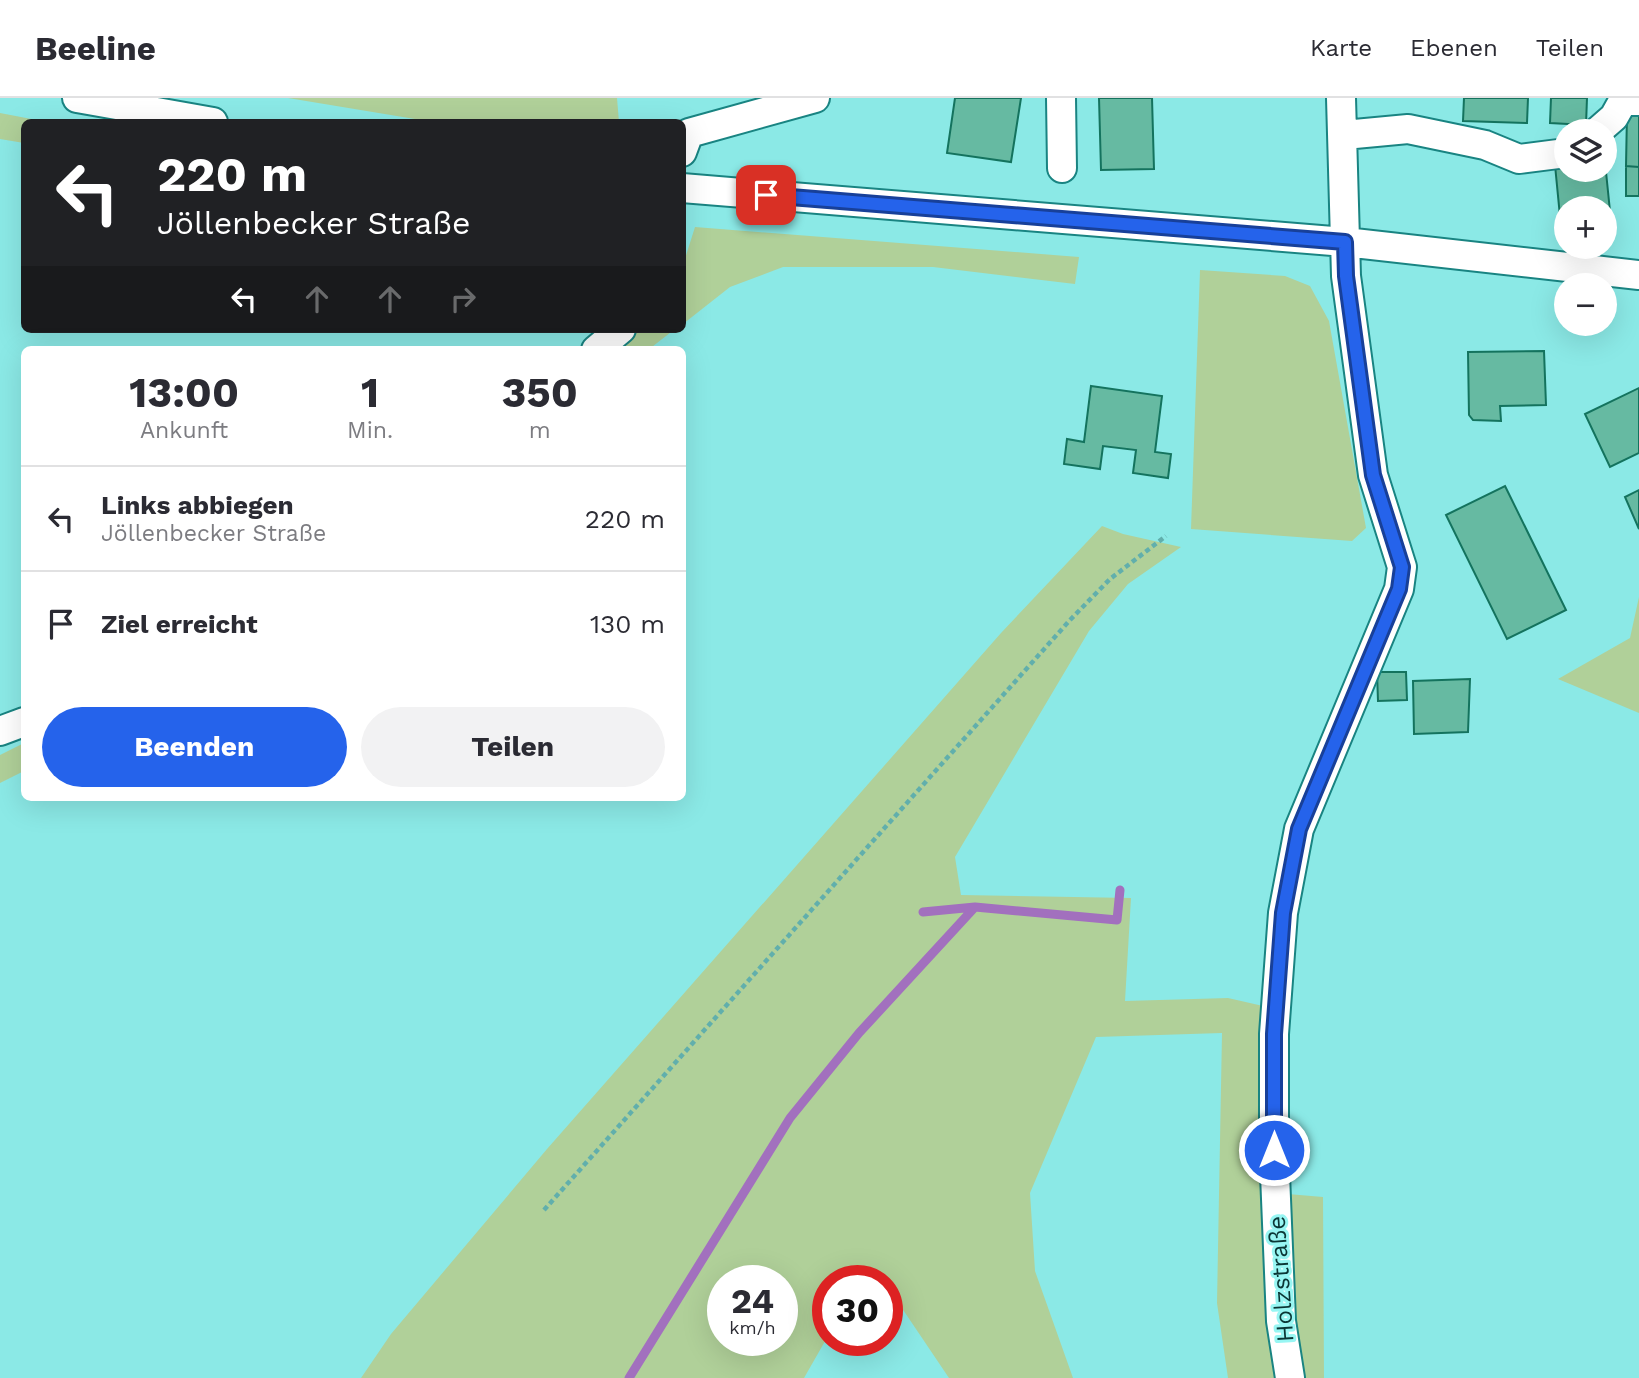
<!DOCTYPE html>
<html lang="de">
<meta charset="utf-8">
<style>
body{margin:0;font-family:"Work Sans",sans-serif;background:#f2f2f3;color:#2b2b33;height:100vh;display:flex;flex-direction:column;font-size:26px;white-space:nowrap}
*{box-sizing:border-box;margin:0}
p{font-size:23px;color:#7c7c81}
.icon{flex:none;width:38px;height:38px;fill:none;stroke:currentColor;stroke-width:2;stroke-linecap:round;stroke-linejoin:round}
.map{position:relative;flex:1;overflow:hidden}
.drawer{position:absolute;left:21px;top:248px;width:665px;height:455px;display:flex;flex-direction:column;background:#fff;border-radius:10px;box-shadow:0 7px 28px #0002}
.drawer>*{flex:none}
.guide{position:absolute;left:21px;top:21px;width:665px;height:214px;border-radius:10px;box-shadow:0 7px 28px #0002;background:#202124;color:#fff;overflow:hidden}
.buttons{position:absolute;left:1554px;top:21px;display:grid;gap:14px}
.buttons a{display:grid;place-items:center;width:63px;height:63px;border-radius:50%;background:#fff;box-shadow:0 7px 28px #0002;font-size:35px}
.speed{position:absolute;left:707px;top:1167px;display:flex;gap:14px;font-size:35px;font-weight:700;text-align:center}
.speed>*{display:grid;place-content:center;width:91px;height:91px;border-radius:50%;background:#fff;box-shadow:0 7px 28px #0002;line-height:1}
.speed small{font-size:18px;font-weight:400}
.speed .limit{border:10px solid #d22;background:#fff;color:#111}
.pin{position:absolute;display:grid;place-items:center;width:60px;height:60px;color:#fff;margin:-30px;border-radius:14px;box-shadow:0 4px 10px #0006}
.me{position:absolute;width:77px;margin:-38px;rotate:0deg;stroke-linejoin:round;filter:drop-shadow(0 0 5px #0008)}
.turn{display:flex;align-items:center;gap:24px;height:147px;padding:0 21px;font-size:32px}
.turn .icon{width:91px;height:91px;stroke-width:2.5}
.turn b{display:block;font-size:49px;line-height:60px}
.lanes{display:flex;align-items:center;height:66px;padding:0 21px;background:#0003;justify-content:center;gap:35px;direction:ltr}
.lanes .off{opacity:.35}
.eta{display:flex;justify-content:space-evenly;align-items:center;height:119px;text-align:center}
.eta b{font-size:42px;font-weight:700;line-height:49px}
.primary-button{display:flex;gap:14px;margin-top:auto;padding:14px 21px}
.primary-button a{flex:1;height:80px;border-radius:42px;background:#2563eb;color:#fff;font-size:28px;font-weight:700;line-height:80px;text-align:center}
.primary-button a+a{background:#f2f2f3;color:#2b2b33}
ul{padding:0;list-style:none}
li{display:flex;align-items:center;gap:21px;height:105px;padding:0 21px;border-top:2px solid #e1e1e2}
li div{flex:1}
li b{display:block;font-size:26px}
li em{font-style:normal}
header{display:flex;align-items:center;gap:42px;box-sizing:border-box;height:98px;padding:0 35px;background:#fff;border-bottom:2px solid #e1e1e2}
header strong{font-size:33px}
nav{display:flex;gap:38px;margin-inline-start:auto;font-size:24px}
.map>svg:first-child{display:block}
.green{fill:#b0d099;fill-rule:evenodd}
.lines{fill:none;stroke-linecap:round;stroke-linejoin:round}
.stream{stroke:#a270be;stroke-width:9}
.building{fill:#66baa2;stroke:#14735e;stroke-width:2}
.minor-casing{stroke:#198482;stroke-width:32}
.path{stroke:#61afac;stroke-width:4.5;stroke-dasharray:5 3.5;stroke-linecap:butt}
.minor{stroke:#fff;stroke-width:28}
.route-casing{stroke:#184099;stroke-width:18}
.route{stroke:#2563eb;stroke-width:12}
.labels{text-anchor:middle;dominant-baseline:central;stroke-width:6;stroke-linejoin:round;paint-order:stroke}
.street-label{font-size:24px;fill:#0b3635;stroke:#98f6f3}
</style>
<header>
<strong>Beeline</strong>
<nav><a>Karte</a><a>Ebenen</a><a>Teilen</a></nav>
</header>
<div class="map">
<svg width="1639" height="1280" viewBox="0 0 1639 1280">
<rect width="100%" height="100%" fill="#8be9e6"/>
<!-- green -->
<path class="green" d="M288,0H617L619,24H433Z
M0,15L47,24H24V45L0,41Z
M695,129L1079,159L1075,186L933,169H783L730,189L683,226V167Z
M1200,172L1285,178L1310,188L1329,223L1366,430L1352,443L1191,431Z
M640,231H675L648,252H613Z
M1102,428L1123,436L1181,449L1128,486L1089,533L955,759L961,797L1131,800L1125,903L1228,900L1263,908L1265,1094L1323,1099L1324,1280H1228L1217,1205L1222,935L1096,939L1030,1095L1035,1173L1073,1280H949L887,1188V1183L877,1173L866,1183H828V1238L804,1280H361L391,1236L547,1051L1001,535ZM723,1183H782V1242H723Z
M1639,499V615L1558,581L1630,540Z
M24,645V673L0,685V657Z"/>
<g class="lines">
<!-- stream -->
<path class="stream" d="M923,814L975,809
M629,1280L790,1020L859,935L975,809L1117,822L1120,792"/>
</g>
<!-- building -->
<path class="building" d="M955,0H1021L1011,64L947,55Z
M1099,0H1152L1154,71L1101,72Z
M1464,0H1528L1527,25L1463,23Z
M1551,0H1587L1586,27L1550,25Z
M1627,15L1639,16V69L1626,68Z
M1605,64L1612,133L1605,134V110H1566V138L1562,139L1555,67L1566,66V72H1605Z
M1626,68L1639,69V98H1626Z
M1544,253L1546,307L1500,308L1501,323L1473,322L1469,317L1468,254Z
M1091,288L1162,298L1155,354L1171,356L1168,380L1133,375L1136,352L1103,348L1100,371L1064,366L1067,341L1084,344Z
M1639,290V355L1610,369L1585,316Z
M1505,388L1566,512L1507,541L1446,417Z
M1639,392V431L1625,399Z
M1377,574H1406L1407,602L1378,603Z
M1470,581L1468,634L1414,636L1413,583Z"/>
<g class="lines">
<!-- minor casing -->
<g class="minor-casing">
<path id="minor" d="M77,0L213,24
M1061,0L1062,70
M1598,33L1614,19L1623,3H1639
M1344,37L1408,31L1485,47L1519,61L1566,55
M682,54L689,35L815,0
M682,90L1345,144L1639,177
M596,252L621,231
M0,633L24,624
M1290,1280L1281,1223L1274,1052V936L1283,815L1299,731L1399,491L1402,469L1373,377L1346,178L1341,0"/>
</g>
<!-- path -->
<path class="path" d="M544,1112L1070,522L1110,481L1166,438"/>
<!-- minor -->
<use href="#minor" class="minor"/>
</g>
<g class="lines">
<!-- route casing -->
<g class="route-casing">
<path id="route" d="M766,97L1345,144L1346,178L1373,377L1402,469L1399,491L1299,731L1283,815L1274,936V1052"/>
</g>
<!-- route -->
<use href="#route" class="route"/>
</g>
<g class="labels">
<!-- street labels -->
<g class="street-label">
<text transform="translate(1281 1181) rotate(-94)">Holzstraße</text>
</g>
</g>
</svg>
<div class="buttons">
<a><svg class="icon" aria-label="layers" viewBox="0 0 24 24"><path d="M12 4l9 5-9 5-9-5zM3 14l9 5 9-5"/></svg></a>
<a>+</a>
<a>−</a>
</div>
<div class="speed"><div>24<small>km/h</small></div><div class="limit">30</div></div>
<div class="pin" style="left:766px;top:97px;background:#d93025"><svg class="icon" aria-label="arrive" viewBox="0 0 24 24"><path d="M6 21V4h12l-3 4 3 4H6"/></svg></div>
<svg class="me" style="left:1274px;top:1052px" viewBox="-20 -20 40 40"><circle r="17" fill="#2563eb" stroke="#fff" stroke-width="3"/><path d="M0-11L8 9 0 5-8 9z" fill="#fff"/></svg>
<div class="guide">
<div class="turn"><svg class="icon" aria-label="left" viewBox="0 0 24 24"><path d="M17 20v-9H6M10 6l-5 5 5 5"/></svg><div><b>220 m</b>Jöllenbecker Straße</div></div>
<div class="lanes"><svg class="icon" aria-label="left" viewBox="0 0 24 24"><path d="M17 20v-9H6M10 6l-5 5 5 5"/></svg><svg class="icon off" aria-label="ahead" viewBox="0 0 24 24"><path d="M12 20V5M6 11l6-6 6 6"/></svg><svg class="icon off" aria-label="ahead" viewBox="0 0 24 24"><path d="M12 20V5M6 11l6-6 6 6"/></svg><svg class="icon off" aria-label="right" viewBox="0 0 24 24"><path d="M7 20v-9h11M14 6l5 5-5 5"/></svg></div>
</div>
<section class="drawer">
<div class="eta">
<div><b>13:00</b><p>Ankunft</p></div>
<div><b>1</b><p>Min.</p></div>
<div><b>350</b><p>m</p></div>
</div>
<ul>
<li><svg class="icon" aria-label="left" viewBox="0 0 24 24"><path d="M17 20v-9H6M10 6l-5 5 5 5"/></svg><div><b>Links abbiegen</b><p>Jöllenbecker Straße</p></div><em>220 m</em></li>
<li><svg class="icon" aria-label="arrive" viewBox="0 0 24 24"><path d="M6 21V4h12l-3 4 3 4H6"/></svg><div><b>Ziel erreicht</b></div><em>130 m</em></li>
</ul>
<div class="primary-button"><a>Beenden</a><a>Teilen</a></div>
</section>
</div>
